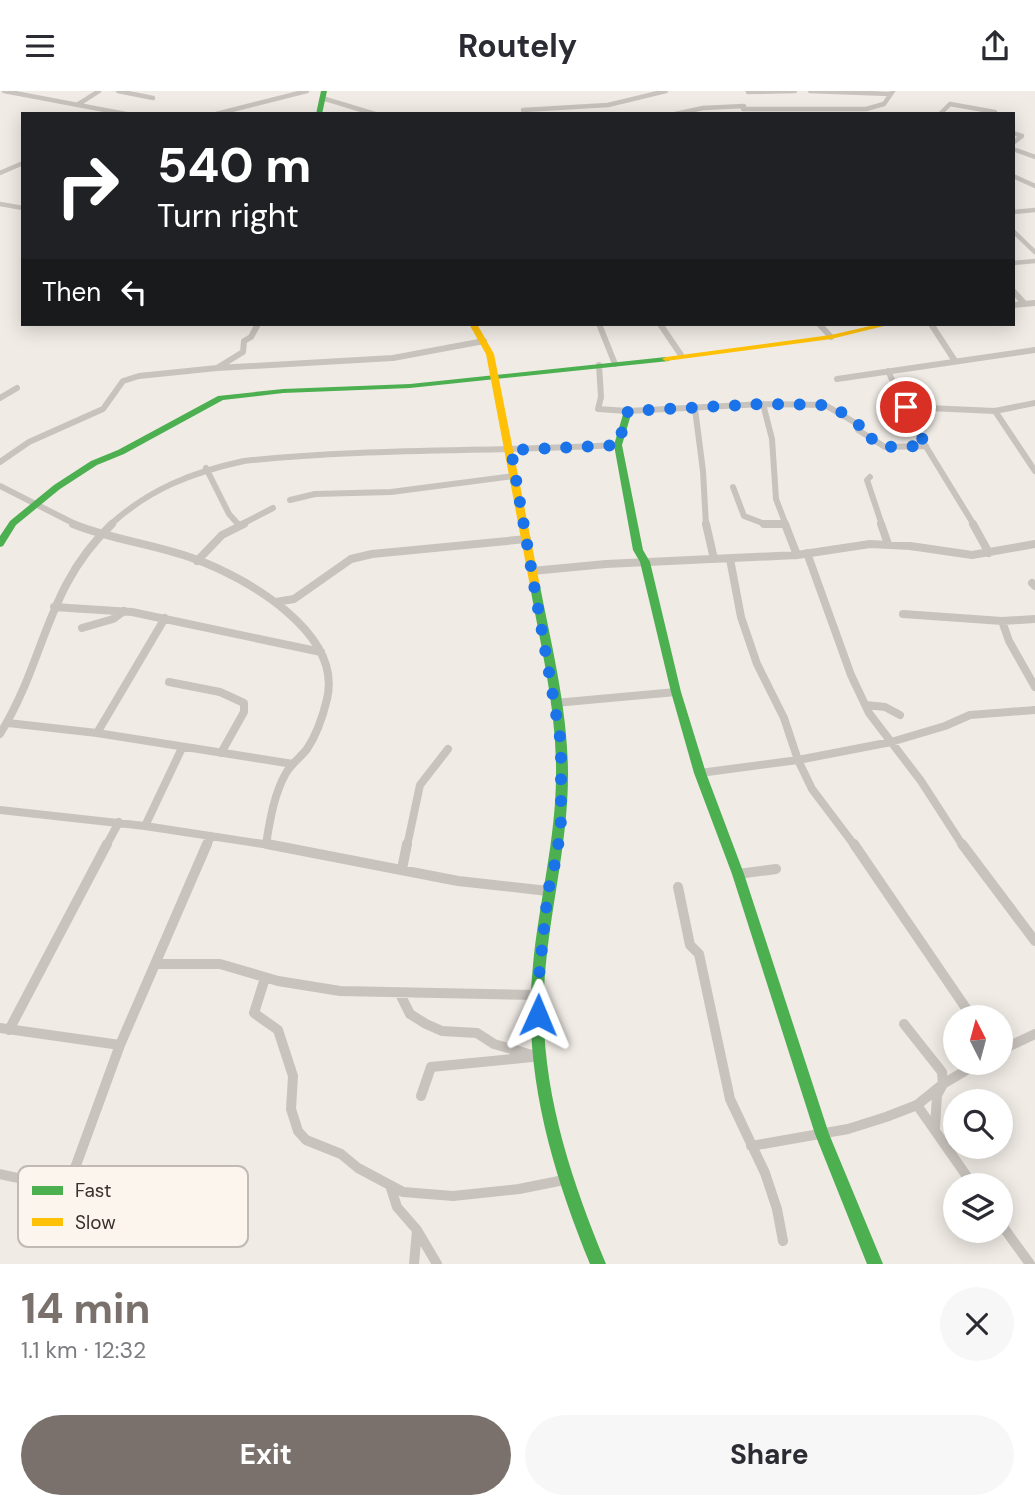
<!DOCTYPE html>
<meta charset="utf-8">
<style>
body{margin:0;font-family:"DM Sans",sans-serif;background:#f7f7f7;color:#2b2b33;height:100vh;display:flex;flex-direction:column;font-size:26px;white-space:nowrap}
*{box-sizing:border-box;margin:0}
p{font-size:23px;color:#7c7c81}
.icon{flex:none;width:38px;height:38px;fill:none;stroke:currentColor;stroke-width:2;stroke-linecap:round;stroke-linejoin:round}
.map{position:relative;height:1173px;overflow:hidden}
.sheet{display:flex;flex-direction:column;background:#fff;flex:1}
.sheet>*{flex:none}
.banner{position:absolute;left:21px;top:21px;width:994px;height:214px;border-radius:0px;box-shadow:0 4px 18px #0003;background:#202124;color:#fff;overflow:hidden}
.needle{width:46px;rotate:354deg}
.controls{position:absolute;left:943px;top:914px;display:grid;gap:14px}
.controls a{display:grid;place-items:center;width:70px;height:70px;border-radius:50%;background:#fff;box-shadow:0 4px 18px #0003;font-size:35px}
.pin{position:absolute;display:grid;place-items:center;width:60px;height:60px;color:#fff;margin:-30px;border:4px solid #fff;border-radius:50%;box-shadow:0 2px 7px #0007}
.me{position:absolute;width:77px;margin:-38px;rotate:1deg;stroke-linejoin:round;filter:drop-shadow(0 0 5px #0008)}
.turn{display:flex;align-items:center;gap:24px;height:147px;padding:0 21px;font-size:32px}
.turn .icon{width:91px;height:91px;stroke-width:2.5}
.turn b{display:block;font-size:49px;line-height:60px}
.then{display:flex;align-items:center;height:66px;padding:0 21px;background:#0003;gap:14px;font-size:26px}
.round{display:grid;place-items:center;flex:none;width:74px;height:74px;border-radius:37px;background:#f7f7f7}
.headline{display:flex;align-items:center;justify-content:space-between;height:119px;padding:0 21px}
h1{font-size:42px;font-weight:700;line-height:52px;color:#7a716c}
.button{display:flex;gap:14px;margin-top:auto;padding:14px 21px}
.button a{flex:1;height:80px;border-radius:42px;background:#7a716c;color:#fff;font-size:28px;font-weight:700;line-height:80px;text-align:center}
.button a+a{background:#f7f7f7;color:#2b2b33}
header{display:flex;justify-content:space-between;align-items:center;height:91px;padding:0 21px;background:#fff;font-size:32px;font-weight:700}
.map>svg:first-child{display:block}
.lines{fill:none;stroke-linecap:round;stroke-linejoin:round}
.street-far3{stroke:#c9c3be;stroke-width:4.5}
.street-far2{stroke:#c9c3be;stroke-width:6}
.street-far1{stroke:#c9c3be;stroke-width:8}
.street{stroke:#c9c3be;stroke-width:10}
.fast{fill:#4caf50;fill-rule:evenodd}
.slow{fill:#ffc107;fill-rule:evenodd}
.route{stroke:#1a73e8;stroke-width:12;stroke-dasharray:0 21.6}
.key{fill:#fbf5ee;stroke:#c1bab4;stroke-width:2}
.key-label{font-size:19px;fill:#3b302b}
</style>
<header><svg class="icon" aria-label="menu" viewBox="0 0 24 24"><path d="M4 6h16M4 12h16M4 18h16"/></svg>Routely<svg class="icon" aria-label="share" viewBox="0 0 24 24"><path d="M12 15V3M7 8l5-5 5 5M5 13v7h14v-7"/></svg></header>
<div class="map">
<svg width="1035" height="1173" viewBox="0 0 1035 1173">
<rect width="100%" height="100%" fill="#f0ebe5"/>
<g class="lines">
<!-- street-far3 -->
<path class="street-far3" d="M4,0L126,23
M118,0L153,7
M810,0L890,3
M748,1L795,0
M322,7L375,23
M77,14L99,0
M743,18H866L884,13L893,0
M523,19L608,14L666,0
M216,23L307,0
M675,23L703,17L744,15
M940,23L950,13L995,21
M1013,42L1022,45L1013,52
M1013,58L1035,66
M0,82L23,72
M1013,85L1035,95
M0,113L23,117
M1013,121L1035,119
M1013,140L1035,161
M1013,172L1035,170"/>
<!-- street-far2 -->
<path class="street-far2" d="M1013,200L1025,213
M1013,214L1035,212
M599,233L615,273
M660,233L681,264
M819,233L831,246
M931,233L955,270
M599,274L601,306L598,318L628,320L763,313L825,314L859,334L858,339L885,356L926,355
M217,277L243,261L244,250L251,246L258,233
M888,280L917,341L974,434
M837,288L1035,259
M0,307L17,297
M763,313L772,348L776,408L786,434
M906,316L995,320L1035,312
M695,318L703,380L706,434
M995,320L1035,380
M0,371L29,351L103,318L123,290L139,285L217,277L393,267L484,250
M206,377L229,423L238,433
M870,386L867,389L882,434
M0,395L77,434
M733,396L744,425L765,433H784
M290,409L315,403L391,401L514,385
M110,434C149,398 193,381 244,370C368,357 494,361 618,354
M240,434L273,417"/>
<!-- street-far1 -->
<path class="street-far1" d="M73,433C112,449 155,453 195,468C247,487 343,542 327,608C323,625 317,643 307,658C301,666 292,672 286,682C274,703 270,729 266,753
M706,433L714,468
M764,433H784
M785,433L797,464
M881,433L888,453
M973,433L989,462
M807,462L851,584L869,622L921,690L963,755
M730,468L741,526L757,573L784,627L798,669L812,698L855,755
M197,470L222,444L244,433
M532,480L606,473L797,464L870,453L910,455L972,464L1035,453
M1032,492L1035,495
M276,511L294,508L351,468L372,463L527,448
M54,516L132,521L321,561
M903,523L1002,530L1035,528
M1002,530L1009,550L1035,596
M82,537L113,528L124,520
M169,591L220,601L244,612V621L221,662
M555,612L676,601
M866,614L885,616L900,624
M8,632L97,642L293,673
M97,642L165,527
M0,643C46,569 45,496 112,433
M700,682L798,669L891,651L945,635L970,624L1035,619
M0,719L145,735L276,755
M145,735L182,657
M106,755L119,731
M207,755L211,745
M407,755L420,694L448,658"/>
<!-- street -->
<path class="street" d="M267,753L458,790L548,800
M854,753L972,926
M962,753L1035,850
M402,778L407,753
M738,783L776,778
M678,796L690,854L699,863L730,1008L765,1082L777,1118L783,1150
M157,873H220L278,890L340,900L537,904
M265,887L254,922L278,939L293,985L291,1018L298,1040L306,1049L341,1063L358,1077L403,1101L453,1105L519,1098L564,1089
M400,903L410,923L426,933L442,940L477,942L494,953L539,966
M904,933L942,981L943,993L937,1004L935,1037
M0,937L120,954
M9,939L107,753
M1001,959L1035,943
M421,1005L431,976L532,966
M917,1014L973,1094
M751,1055L848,1038L886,1026L917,1014L943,993L980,971
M0,1083C29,1090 49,1093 75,1077L120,954L207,753
M390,1094L397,1116L417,1139L437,1173
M1001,1133L1030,1173
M414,1173L417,1139"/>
<!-- fast -->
<path class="fast" d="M321,0H327L322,23H316Z
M666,266L670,268L669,270L410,297L283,302L223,309L124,363L97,374L60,398L16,434L3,455L0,456V445L10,430L54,394L91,370L118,359L218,305L283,298L410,293Z
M628,317L632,320L622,354L643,459L650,471L681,601L706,682L744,783L829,1043L883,1173H867L815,1043L732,783L694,682L671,601L640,471L633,459L614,354L624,320Z
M535,491L540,495C552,557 568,620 568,684C568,757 547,828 544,901C540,996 570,1086 606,1173H590C551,1077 522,979 533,874C539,811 556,748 556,684C557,620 541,557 530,495Z"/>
<!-- slow -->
<path class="slow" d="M469,233H477L494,263L540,495L535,499L530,495L486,263Z
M879,233H892L831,248L666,270L662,268L666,266L831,244Z"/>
</g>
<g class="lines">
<!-- route -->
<path class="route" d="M538,924L537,904L548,800L557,764L561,730V652L511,359L618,354L628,320L763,313L825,314L841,321L859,334L858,339L885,356L926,355L906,316"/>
</g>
<!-- legend -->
<rect x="18" y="1075" width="230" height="81" rx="10" class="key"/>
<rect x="32" y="1095" width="31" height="9" fill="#4caf50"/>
<rect x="32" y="1127" width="31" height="8" fill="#ffc107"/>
<g class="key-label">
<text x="75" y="1106">Fast</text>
<text x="75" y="1138">Slow</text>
</g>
</svg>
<div class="controls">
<a><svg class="needle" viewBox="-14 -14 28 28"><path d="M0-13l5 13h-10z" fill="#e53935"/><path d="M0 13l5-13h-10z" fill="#7c7c81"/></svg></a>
<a><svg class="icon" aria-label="search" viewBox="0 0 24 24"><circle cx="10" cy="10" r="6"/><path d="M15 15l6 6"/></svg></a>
<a><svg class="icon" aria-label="layers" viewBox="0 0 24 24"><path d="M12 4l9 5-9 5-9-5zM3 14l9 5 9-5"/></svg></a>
</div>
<div class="pin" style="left:906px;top:316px;background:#d93025"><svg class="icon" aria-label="arrive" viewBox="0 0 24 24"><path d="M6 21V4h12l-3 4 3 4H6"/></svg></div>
<svg class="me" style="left:538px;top:924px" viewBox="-20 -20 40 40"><path d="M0-17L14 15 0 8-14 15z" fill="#1a73e8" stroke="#fff" stroke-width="4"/></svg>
<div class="banner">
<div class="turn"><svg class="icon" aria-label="right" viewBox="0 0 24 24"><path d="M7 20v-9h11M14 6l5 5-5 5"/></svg><div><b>540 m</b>Turn right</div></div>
<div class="then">Then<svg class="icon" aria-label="left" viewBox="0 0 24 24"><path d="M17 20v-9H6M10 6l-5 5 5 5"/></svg></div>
</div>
</div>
<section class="sheet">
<div class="headline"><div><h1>14 min</h1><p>1.1 km · 12:32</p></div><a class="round"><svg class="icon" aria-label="close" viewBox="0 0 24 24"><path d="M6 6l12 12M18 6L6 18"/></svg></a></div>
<div class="button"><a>Exit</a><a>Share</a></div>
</section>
